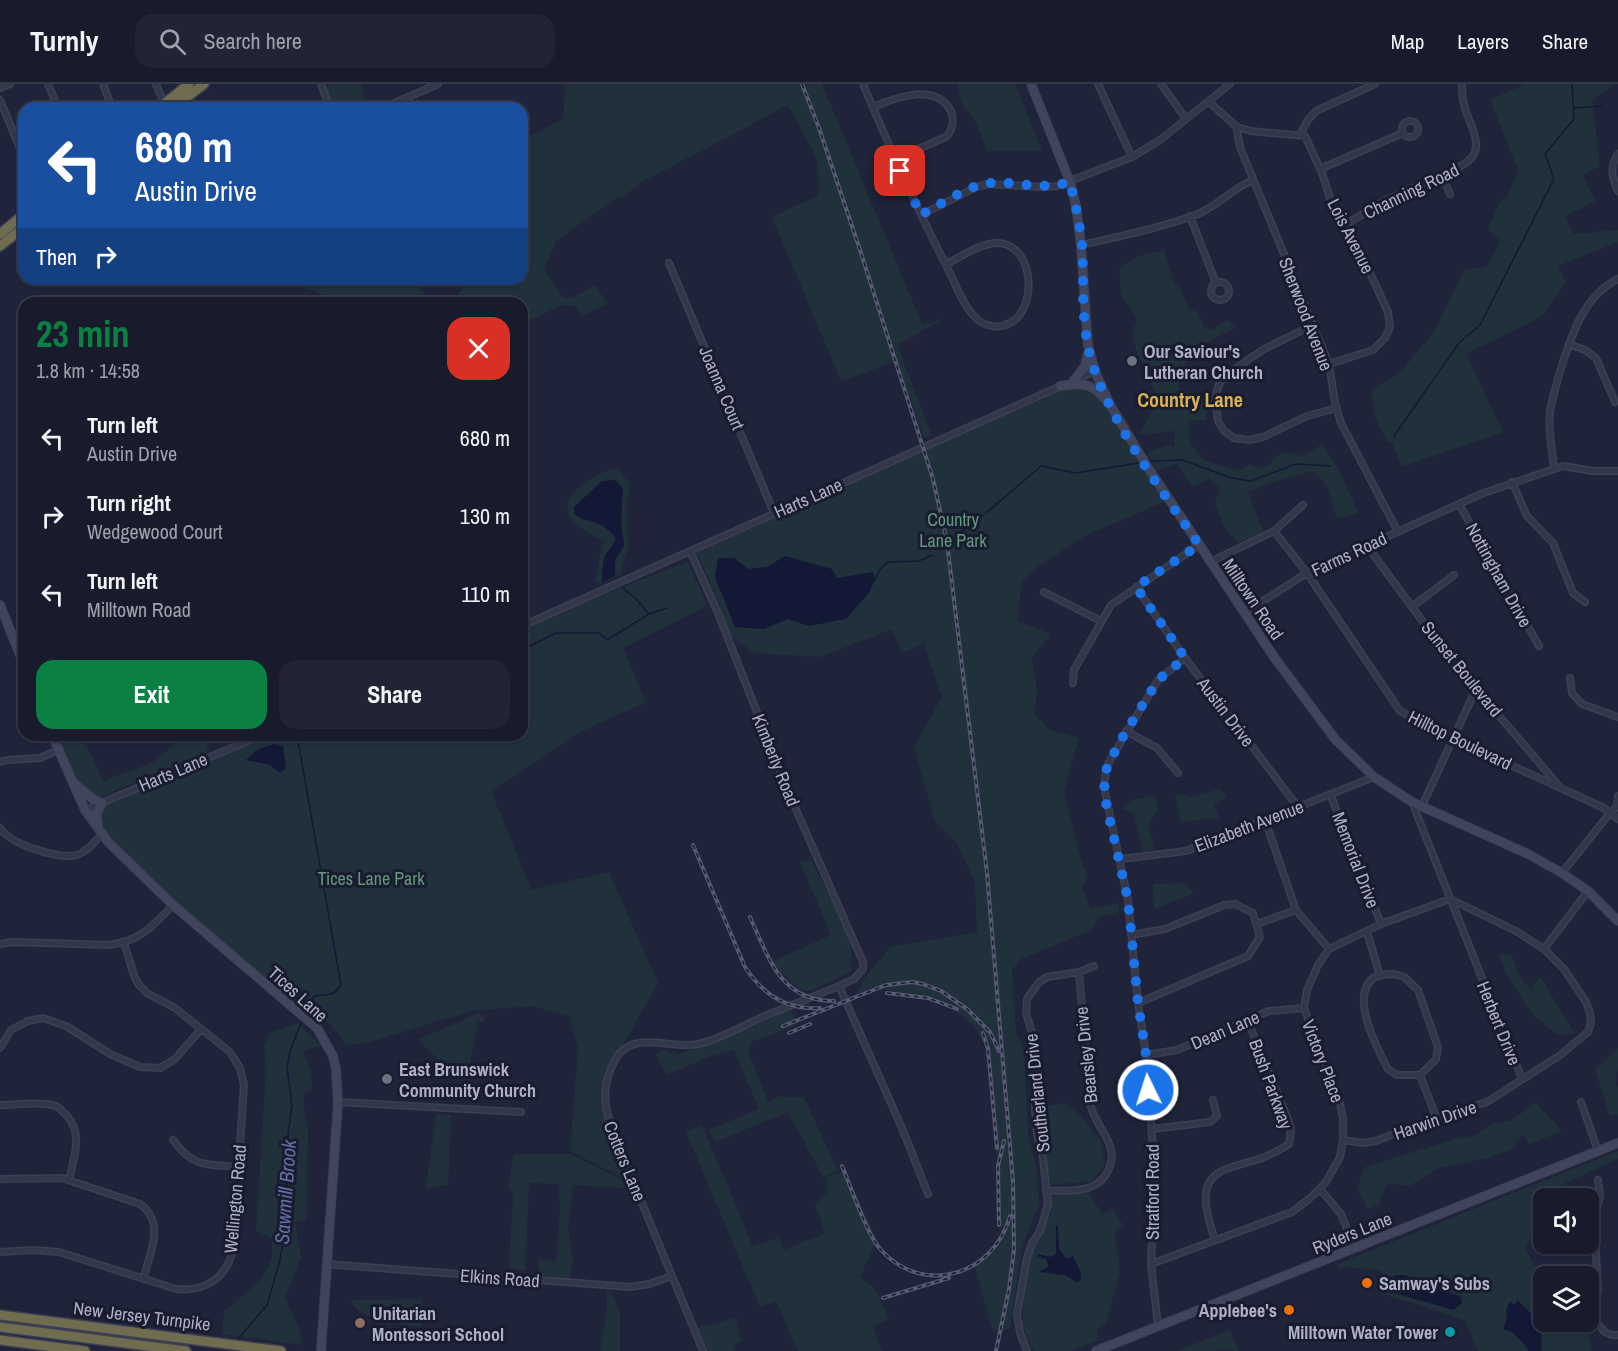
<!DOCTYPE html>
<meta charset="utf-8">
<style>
body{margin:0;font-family:"Archivo Narrow",sans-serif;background:#202434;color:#f1f3f6;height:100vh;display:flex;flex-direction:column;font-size:22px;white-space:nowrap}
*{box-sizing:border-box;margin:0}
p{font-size:20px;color:#9ea1a9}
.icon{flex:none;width:33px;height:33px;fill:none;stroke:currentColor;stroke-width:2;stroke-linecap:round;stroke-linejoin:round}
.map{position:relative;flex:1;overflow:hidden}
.details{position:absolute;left:18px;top:213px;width:510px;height:444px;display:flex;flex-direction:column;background:#171b2c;border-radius:18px;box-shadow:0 2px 4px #0004,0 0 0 2px #363948}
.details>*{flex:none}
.guide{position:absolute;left:18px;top:18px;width:510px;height:183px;border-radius:18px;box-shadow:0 2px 4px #0004,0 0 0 2px #363948;background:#1a4fa0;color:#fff;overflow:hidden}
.controls{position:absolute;left:1533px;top:1104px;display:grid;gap:12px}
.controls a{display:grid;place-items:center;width:66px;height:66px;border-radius:12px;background:#171b2c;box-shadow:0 2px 4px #0004,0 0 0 2px #363948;font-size:30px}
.pin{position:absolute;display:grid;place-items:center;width:51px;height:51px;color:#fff;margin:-26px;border-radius:12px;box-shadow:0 3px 9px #0006}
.me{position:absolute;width:66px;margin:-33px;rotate:356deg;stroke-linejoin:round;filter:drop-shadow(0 0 4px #0008)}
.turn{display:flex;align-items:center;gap:21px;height:126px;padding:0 18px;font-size:27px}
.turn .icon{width:78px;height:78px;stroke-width:2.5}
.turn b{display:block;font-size:42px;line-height:51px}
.then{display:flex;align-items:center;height:57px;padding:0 18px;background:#0003;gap:12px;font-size:22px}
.round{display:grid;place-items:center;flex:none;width:63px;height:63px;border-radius:18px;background:#202434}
.overview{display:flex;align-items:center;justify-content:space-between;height:102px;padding:0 18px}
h1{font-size:36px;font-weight:700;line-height:45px;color:#0b8043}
.primary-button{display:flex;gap:12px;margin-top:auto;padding:12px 18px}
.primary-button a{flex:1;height:69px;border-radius:18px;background:#0b8043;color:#fff;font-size:24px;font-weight:700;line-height:69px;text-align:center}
.primary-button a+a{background:#202434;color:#f1f3f6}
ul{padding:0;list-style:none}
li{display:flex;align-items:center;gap:18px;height:78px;padding:0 18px}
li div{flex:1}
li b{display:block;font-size:22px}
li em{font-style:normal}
header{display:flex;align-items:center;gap:36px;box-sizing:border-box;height:84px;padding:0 30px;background:#171b2c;border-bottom:2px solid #363948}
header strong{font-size:28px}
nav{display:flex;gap:33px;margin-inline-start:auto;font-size:21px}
.search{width:420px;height:54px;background:#202434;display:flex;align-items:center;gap:15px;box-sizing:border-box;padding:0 21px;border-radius:18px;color:#9ea1a9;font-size:22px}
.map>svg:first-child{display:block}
.green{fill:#21313b;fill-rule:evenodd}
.water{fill:#131837}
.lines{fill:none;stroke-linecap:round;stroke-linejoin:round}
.stream{stroke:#131837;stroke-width:1.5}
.street-casing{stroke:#3d4053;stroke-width:8}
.secondary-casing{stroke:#3d4053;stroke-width:10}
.highway-casing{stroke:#3b3e51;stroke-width:12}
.street{stroke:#33374a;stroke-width:5}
.secondary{stroke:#41445d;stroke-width:8}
.highway{stroke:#706c50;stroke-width:9}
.rail-casing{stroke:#555971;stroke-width:4}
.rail{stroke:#191c2e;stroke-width:1.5;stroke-dasharray:4.5;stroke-linecap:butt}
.route{stroke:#1a73e8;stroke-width:10;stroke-dasharray:0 18}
.worship-dot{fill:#6b7280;stroke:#191c2e;stroke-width:2}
.food-dot{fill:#e8710a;stroke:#191c2e;stroke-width:2}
.education-dot{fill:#8d6e63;stroke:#191c2e;stroke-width:2}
.culture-dot{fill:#0f9aa8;stroke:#191c2e;stroke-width:2}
.labels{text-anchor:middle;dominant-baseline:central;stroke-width:6;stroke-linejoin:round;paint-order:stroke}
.street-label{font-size:18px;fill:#aeb1c6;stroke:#191c2e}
.poi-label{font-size:18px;font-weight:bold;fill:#aeb1c6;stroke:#191c2e;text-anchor:start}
.park-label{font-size:18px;fill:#64987e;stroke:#191c2e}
.neighbourhood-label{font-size:20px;font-weight:bold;fill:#d9b256;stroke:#191c2e}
.water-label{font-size:20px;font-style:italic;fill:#646fa8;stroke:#191c2e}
</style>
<header>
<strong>Turnly</strong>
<div class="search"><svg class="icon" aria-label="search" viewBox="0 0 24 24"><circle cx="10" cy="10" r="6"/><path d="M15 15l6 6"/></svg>Search here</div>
<nav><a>Map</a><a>Layers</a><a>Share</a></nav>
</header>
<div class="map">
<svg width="1618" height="1267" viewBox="0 0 1618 1267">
<rect width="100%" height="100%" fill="#1f243a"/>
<!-- green -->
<path class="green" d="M331,0H361L366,24H334L325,3Z
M564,0H822L922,240L944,235L897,261L932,352L924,354L897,277L841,297L772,133L819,111L817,75L788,21L642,98L620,115L616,114L556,157L544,184L563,214H572L595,201L608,220L581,232L575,222L562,221L530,236L519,212L501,219H450L471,195H522V56L563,35L565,6Z
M957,0H1015L1042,67H987L976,38L961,18Z
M1525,0H1614L1592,16L1600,82L1583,91L1595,117L1565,133L1573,150L1618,146V158L1558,182L1566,198L1541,233L1466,270L1503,348L1401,383L1392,359H1388L1375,333L1371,308L1402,286L1434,248L1465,185L1486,183L1501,156L1488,146L1499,119L1507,113L1518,86L1490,16Z
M1164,166L1174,200L1179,203L1189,225L1198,228L1204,244L1214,245L1227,236L1235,243L1207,259L1188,275L1178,304L1208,316L1206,336L1188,337L1191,361L1206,377L1239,387L1249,380L1258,384L1271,381L1273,373L1286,369L1304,372L1321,361L1339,385L1358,429L1337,435L1327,401L1312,387L1266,400L1248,408L1263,448L1237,459L1224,442L1215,420L1220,404L1208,395L1193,403L1177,380L1157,386L1147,369L1167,361L1174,364L1175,347L1139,351L1158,315L1136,266L1132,247L1137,238L1131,224L1121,212L1119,185L1139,172Z
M312,195H410L434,219H344L299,201Z
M1077,299L1099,307L1169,416L1084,452L1036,484L1022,497L1017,537L1051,550L1032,574L1037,608L1034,629L1050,646L1079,654L1064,707L1081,775L1087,792L1082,804L1090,824L1118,819L1119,828L1100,833L1089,847L1021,875L1012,886L1016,949L1024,966L1028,1050L1037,1089L1039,1120L1023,1160L1010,1244L1002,1247L992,1245L974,1180L1002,1157L991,972L973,941L944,918L874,903L856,911L865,894L890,863L977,848L975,798L957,759L935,738L914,663L942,613L924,560L902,569L892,545L820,573L755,569L728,550L719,520L697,469L1060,302Z
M611,385L619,386L630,400L626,424L628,464L620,491H615V476L624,462L621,437L622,404L586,437C600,439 607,444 616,454C610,473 600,474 602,499L595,498L602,462L606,458C596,455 589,450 581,444C546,419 586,395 611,385Z
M688,478L707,522L623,564L646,618L578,649L491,707L531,806L609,788L658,899L614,977L605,1013L637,1101L570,1067L578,964L569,932L533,922L471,927L367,959L346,961C330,933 302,919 273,905L107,754L85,726L262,651H522V541Z
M54,651H82L103,697L152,679L186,651H210L206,669L98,714L82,716Z
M1220,705L1227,712L1214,721L1219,735C1203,733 1196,737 1181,739L1175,710H1182L1190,713Z
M1155,711L1158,727L1148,739L1155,766L1143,768L1134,730L1122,725L1132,716Z
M811,776L851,854V887L813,906H800L771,878L831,851L800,778Z
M1183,799L1194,809L1154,825L1153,800Z
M1511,870C1516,883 1519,898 1531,904L1540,892L1574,949L1558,951L1532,930L1506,890L1499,871Z
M790,925L799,940L751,958L748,968L769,1019L779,1012L804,1014L838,1087L823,1093L788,1028L715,1058L709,1046L759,1025L734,966L714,971L666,991L656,970L663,965L676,971L753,943Z
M479,928L485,937L478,938L469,986L440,977L417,955L456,940Z
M298,939L320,961L303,968L311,986L312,1005L304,1009V1025L308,1049L306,1136L295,1138L301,1173L285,1213L299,1245L303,1261L222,1250L224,1228L261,1196L272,1175V1154L256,1147L266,988L264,962L270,949Z
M1618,964V986L1615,995L1618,1004V1030L1610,1032L1595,986Z
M1064,1019L1079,1030L1101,1057L1105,1081L1092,1097L1051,1101L1039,1041L1044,1023Z
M1536,1019L1562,1047L1529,1060L1523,1050L1511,1065L1489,1074L1441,1083L1409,1102L1387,1099L1379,1120L1368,1126L1357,1103L1365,1083L1458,1054L1473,1052L1495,1039L1510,1037Z
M436,1030L451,1031L448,1101L426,1104Z
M702,1041L753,1163L779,1153L784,1166L825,1149L815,1120L828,1109L825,1094L845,1086L877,1156L860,1193L874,1203L889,1235L873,1242L882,1267H798L776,1217L760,1223L686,1048Z
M1618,1067V1075L1535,1113L1538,1139L1525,1164L1539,1191L1540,1204L1543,1207L1544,1238H1587L1592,1267H1541L1542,1264L1531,1230L1518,1217L1506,1227L1507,1236L1504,1241C1511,1248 1525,1258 1528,1267H1478L1465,1236L1380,1209L1383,1191L1380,1186L1345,1183L1340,1185L1338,1182L1340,1179ZM1396,1191H1404L1461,1213L1454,1226L1391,1208V1193Z
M514,1070H570L629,1099L627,1104L573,1101L568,1143L573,1178L569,1195L539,1192V1176L556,1177L560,1128L559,1100L529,1099L525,1187L509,1184L513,1110L508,1101Z
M1089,1109L1102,1130L1112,1124L1123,1141L1115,1148L1120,1188L1106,1239L1097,1245V1257L1070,1267H1034C1031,1259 1024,1250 1023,1241C1021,1228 1028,1176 1034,1164C1042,1145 1053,1134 1051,1112ZM1056,1143L1059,1165L1067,1175L1073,1172L1076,1198L1065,1191L1041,1188L1050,1183L1046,1175L1037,1173L1038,1171L1051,1173L1056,1170Z
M606,1207L611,1208L620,1229V1267H600L607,1224Z
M421,1215V1244C398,1238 363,1239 350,1216Z
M736,1234L741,1257L733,1262L735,1267H707L698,1244Z
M1230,1246L1238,1267L1217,1265L1214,1267H1177Z"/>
<!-- water -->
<path class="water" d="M615,396L623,404L621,437L624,462L615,476V491L602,499C602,490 602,480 605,472C609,465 614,462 616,454C611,448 604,441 596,438C587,435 580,437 574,429V423L602,397Z
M785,472L832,485L837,494L873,488L875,496L869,509L846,535L809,542L788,535L764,545L735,543L715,493L718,474H734L748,485L767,483Z
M273,660L283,662L286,684L280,689L270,681L246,676L257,666Z
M1056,1142H1058L1059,1165L1066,1175L1073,1172L1081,1189V1197L1077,1198L1065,1191L1039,1188L1049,1182L1046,1175L1037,1172V1170L1051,1173L1056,1170Z
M1396,1191H1404L1461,1213L1462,1219L1454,1226L1391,1208L1384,1204L1386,1196Z
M1510,1217L1514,1221L1518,1217C1534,1230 1545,1246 1541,1267H1528C1526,1258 1517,1256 1513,1248L1503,1245L1507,1236L1506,1227Z"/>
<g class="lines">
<!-- stream -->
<path class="stream" d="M1574,24L1602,22
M1394,352L1459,259L1480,241L1554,95L1545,70L1574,35L1572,0
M1149,377L1183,376L1231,394L1251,397L1296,380L1330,382
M956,451L985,430L1041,382L1076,389L1138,379
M875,496L880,485L888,478L919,477L932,471
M649,530L667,524
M522,566L556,549H599L607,556L649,530L636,515L623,504
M297,651L341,901C327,922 318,899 307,923
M298,656L304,651
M238,1258L239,1254L267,1221L280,1176L285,1145L282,1129L288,1095V1049L292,1022L287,983L290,967L301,939"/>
<!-- street casing -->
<g class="street-casing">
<path id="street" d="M48,0L58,24
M103,0L112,24
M156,0L164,20
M321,0L330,24
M863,0C889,62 916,123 947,183C955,199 963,222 976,234C985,243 999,245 1010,239C1039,224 1034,158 996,159C979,160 961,173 946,180
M1098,0L1132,73
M1161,0L1186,35
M0,4L10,0
M0,16L24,74
M1209,18L1237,43L1251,47L1305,52L1322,89L1333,123L1354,154L1388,228L1390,243L1385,254L1373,266L1329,280
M873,23C902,11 936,0 951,27C954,36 953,46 946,53L895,75
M383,24L438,0
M1402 45a8 8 0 1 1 16 0a8 8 0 1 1-16 0Z
M1236,42L1240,63L1329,280L1335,319L1341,339L1398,448
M1300,51L1308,36L1316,27L1375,0
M1618,70C1609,83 1612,93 1618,107
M1320,85L1403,49
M1442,91L1450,110
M921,131L976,103L988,100L1042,103L1057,102L1132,73L1160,56L1230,0
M1190,132L1216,199
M1345,141L1386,116L1461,82C1489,67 1471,45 1465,24C1462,16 1462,8 1462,0
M1081,161C1120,152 1161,144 1198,130C1219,121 1233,104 1253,96
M669,179L774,429
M1211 207a9 9 0 1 1 18 0a9 9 0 1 1-18 0Z
M1313,241L1264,265L1226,291L1219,300L1215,314L1218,337L1224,347L1234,354L1249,356L1263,353L1307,332L1337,324
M1569,260L1585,266L1596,274L1615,318
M1077,295L1095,287
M1554,383C1552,365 1548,346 1550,327C1552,315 1556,303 1559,291C1570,256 1582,212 1618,195
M1512,398L1527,432L1553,459L1573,509L1585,518
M1459,420L1539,562
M1274,447L1307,489L1400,627L1454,655L1604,724L1618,735
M1367,462L1449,573L1559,702
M690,467L718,529L788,707L863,878V885L854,895C825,909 795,919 765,932C744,941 721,955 698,960C675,965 646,951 626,964C621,967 617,972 614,978C602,1000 604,1020 611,1044L703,1267
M1210,478L1274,447L1303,421
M1136,503L1185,574L1298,723
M1044,508L1101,537
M1413,522L1454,491
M1244,529L1307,489L1481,410L1563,382L1593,387H1618
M522,542L1063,301
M1570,594L1572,609L1582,620L1618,633
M1073,599L1074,586L1111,521L1199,461
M1126,647L1157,664L1178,689
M0,678L7,676L40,674L58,666
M1331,712L1381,840
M1412,718L1522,995
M1422,722L1476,605
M1617,723L1618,712
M85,726L262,651
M1265,736L1296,826L1329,865
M0,744C10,760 59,776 77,771C87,768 95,757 102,750
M1121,775L1186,767L1374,693
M1562,789L1610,729L1618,722
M1257,840L1296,826
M1367,848L1380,892
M1131,851L1165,845L1224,821L1235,820L1253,829L1260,853L1248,872L1138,919
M0,860L12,858L109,861C140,857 152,843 173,821
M1544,865L1588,807
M1394,890L1404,893L1418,906L1438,963L1436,975L1420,991H1397L1388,985C1377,964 1348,910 1375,893C1380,890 1388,890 1394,890Z
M839,902L902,1044L928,1110
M0,964L11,946L28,937L43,934L66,942L112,971L140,983L160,984L175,975L201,945
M1146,971L1177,966L1269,927L1304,924
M1420,991L1436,1033
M338,1018L521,1028
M1581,1018L1598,1067
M0,1021C16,1021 37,1017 52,1021C59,1022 62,1027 67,1032C83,1049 74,1075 69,1095
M1152,1045L1210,1038L1217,1032L1213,1016
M173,1056C194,1084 205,1080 238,1083
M0,1095L62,1094L140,1120C166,1139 150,1169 143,1195
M1598,1096L1600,1113L1594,1134L1598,1206L1593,1231L1595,1237L1605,1248L1612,1251H1618
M1320,1105L1341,1130L1355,1164
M1046,1107C1069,1106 1098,1111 1109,1085C1112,1078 1113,1070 1110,1062C1105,1047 1093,1036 1090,1019L1079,888
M1215,1156C1183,1066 1239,1095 1289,1060L1291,1046L1287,1033L1247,935
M0,1168L33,1166L59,1168L176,1205C205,1208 227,1194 233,1165L244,1001L240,984L230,968L175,924L147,909L139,901L135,894L124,859
M326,1180L630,1203L649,1200L672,1192
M1151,1180L1292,1128L1309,1115L1326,1098L1340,1073L1343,1056V1034L1339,1015L1304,924L1307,906L1318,881L1329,865L1381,840L1450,815L1516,847L1544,865L1564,885L1586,918L1590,929L1591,939L1588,948L1559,972L1487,1018L1436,1033L1376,1057L1363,1059L1343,1056
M1158,1242L1151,1180L1155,1092L1146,971L1138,919L1128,816L1104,703L1106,686L1109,678L1158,596L1185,574
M1027,1267L1020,1249L1017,1230L1027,1174L1032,1159L1040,1147L1048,1120L1043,1074L1037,1050L1035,1025L1037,989L1034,955L1026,929L1027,915L1039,898L1047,893L1079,888L1094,882"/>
</g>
<!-- secondary casing -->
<g class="secondary-casing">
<path id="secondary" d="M1031,0L1070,98L1076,122L1081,161L1088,262L1095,287L1109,319L1147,382L1274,573L1335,655L1374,693L1412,718L1528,770L1562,789L1588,807L1618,837
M1074,296L1085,282L1088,269
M1060,302C1079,299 1092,298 1104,314
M0,521L24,581
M52,651L85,726L109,759L173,821L317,944L333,972L336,985L338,1018L321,1267
M74,699L93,715L102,719L96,730L98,742
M1096,1267L1618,1059"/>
</g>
<!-- highway casing -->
<g class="highway-casing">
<path id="highway" d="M159,24L189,0
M173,24L204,0
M0,150L24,130
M0,162L24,143
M0,1231L281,1267
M0,1243L186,1267
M0,1256L85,1267"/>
</g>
<!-- street -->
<use href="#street" class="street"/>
<!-- secondary -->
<use href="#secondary" class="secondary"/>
<!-- highway -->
<use href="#highway" class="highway"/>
<!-- rail casing -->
<g class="rail-casing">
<path id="rail" d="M802,0L819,44L861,169L933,395L947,458L987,789L1013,1098L1014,1166L1009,1205L996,1267
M693,761L745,883C763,911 787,926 820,924
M750,833C769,874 780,917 834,917
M887,909L928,914L957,925
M783,942L886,901L912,898L923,900L941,907L967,925L990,948L999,967
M789,949L810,940
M983,949L988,965L997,1064
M842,1082C851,1103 867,1151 881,1166C924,1213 994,1191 1010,1132
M999,1141L998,1082L1004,1057
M883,1214L949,1194"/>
</g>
<!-- rail -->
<use href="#rail" class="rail"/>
</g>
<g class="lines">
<!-- route -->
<path class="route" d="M900,87L921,131C940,121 969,101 990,99C1020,97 1039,107 1070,98C1075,119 1080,140 1082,161C1084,194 1081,229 1088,262C1100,326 1162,406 1199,461L1136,503L1185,574L1158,596L1119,659L1106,686L1104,694L1105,715L1128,816L1138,919L1146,971L1148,1006"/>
</g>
<!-- markers -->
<g class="worship-dot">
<circle cx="1132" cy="277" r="6"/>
<circle cx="387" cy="995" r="6"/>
</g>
<g class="food-dot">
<circle cx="1367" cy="1199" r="6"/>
<circle cx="1289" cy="1226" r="6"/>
</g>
<circle class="education-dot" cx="360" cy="1239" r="6"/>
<circle class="culture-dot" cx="1450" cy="1248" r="6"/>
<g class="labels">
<!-- street labels -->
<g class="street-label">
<text transform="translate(1411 107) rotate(-26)">Channing Road</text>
<text transform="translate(1351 152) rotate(63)">Lois Avenue</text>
<text transform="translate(1306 230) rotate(69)">Sherwood Avenue</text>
<text transform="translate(722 304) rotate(67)">Joanna Court</text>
<text transform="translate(808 414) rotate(-24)">Harts Lane</text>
<text transform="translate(1349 470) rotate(-25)">Farms Road</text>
<text transform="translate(1499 491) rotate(61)">Nottingham Drive</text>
<text transform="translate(1253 515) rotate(56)">Milltown Road</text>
<text transform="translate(1462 585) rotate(51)">Sunset Boulevard</text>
<text transform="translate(1226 628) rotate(53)">Austin Drive</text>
<text transform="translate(1460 656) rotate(26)">Hilltop Boulevard</text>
<text transform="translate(776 676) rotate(68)">Kimberly Road</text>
<text transform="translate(173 688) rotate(-23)">Harts Lane</text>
<text transform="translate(1249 742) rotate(-21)">Elizabeth Avenue</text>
<text transform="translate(1356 776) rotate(69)">Memorial Drive</text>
<text transform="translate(298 910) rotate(42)">Tices Lane</text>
<text transform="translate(1499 939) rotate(68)">Herbert Drive</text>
<text transform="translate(1225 946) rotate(-23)">Dean Lane</text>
<text transform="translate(1086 971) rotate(-96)">Bearsley Drive</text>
<text transform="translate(1323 977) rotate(69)">Victory Place</text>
<text transform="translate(1271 1000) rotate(70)">Bush Parkway</text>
<text transform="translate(1037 1009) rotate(-96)">Southerland Drive</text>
<text transform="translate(1435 1036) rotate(-19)">Harwin Drive</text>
<text transform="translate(625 1077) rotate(68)">Cotters Lane</text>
<text transform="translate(1152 1108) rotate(-90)">Stratford Road</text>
<text transform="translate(235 1115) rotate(-85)">Wellington Road</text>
<text transform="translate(1352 1149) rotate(-22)">Ryders Lane</text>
<text transform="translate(500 1194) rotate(4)">Elkins Road</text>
<text transform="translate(142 1232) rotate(7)">New Jersey Turnpike</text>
</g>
<!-- poi labels -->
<g class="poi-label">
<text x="1144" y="267">Our Saviour's<tspan x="1144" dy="21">Lutheran Church</tspan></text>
<text x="399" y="985">East Brunswick<tspan x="399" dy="21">Community Church</tspan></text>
<text x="1379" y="1199">Samway's Subs</text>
<text x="1277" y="1226" text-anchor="end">Applebee's</text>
<text x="372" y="1229">Unitarian<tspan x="372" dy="21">Montessori School</tspan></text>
<text x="1438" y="1248" text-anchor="end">Milltown Water Tower</text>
</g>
<!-- park labels -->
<g class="park-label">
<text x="953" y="435">Country<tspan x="953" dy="21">Lane Park</tspan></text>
<text x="371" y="794">Tices Lane Park</text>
</g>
<!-- neighbourhood labels -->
<g class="neighbourhood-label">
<text x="1190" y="315">Country Lane</text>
</g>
<!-- water labels -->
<g class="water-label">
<text transform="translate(285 1108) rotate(-86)">Sawmill Brook</text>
</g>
</g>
</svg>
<div class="controls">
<a><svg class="icon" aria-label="sound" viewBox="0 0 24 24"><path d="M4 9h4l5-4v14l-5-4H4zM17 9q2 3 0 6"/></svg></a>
<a><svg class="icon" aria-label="layers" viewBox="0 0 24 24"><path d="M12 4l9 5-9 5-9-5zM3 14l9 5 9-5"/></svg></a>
</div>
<div class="pin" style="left:900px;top:87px;background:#d93025"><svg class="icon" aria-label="arrive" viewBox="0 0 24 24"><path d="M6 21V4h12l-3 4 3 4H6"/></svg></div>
<svg class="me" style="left:1148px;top:1006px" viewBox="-20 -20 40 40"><circle r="17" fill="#1a73e8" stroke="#fff" stroke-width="3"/><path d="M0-11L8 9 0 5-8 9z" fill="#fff"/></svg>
<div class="guide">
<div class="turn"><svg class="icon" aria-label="left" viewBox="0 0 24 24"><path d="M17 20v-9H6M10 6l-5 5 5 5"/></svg><div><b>680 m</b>Austin Drive</div></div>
<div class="then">Then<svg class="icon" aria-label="right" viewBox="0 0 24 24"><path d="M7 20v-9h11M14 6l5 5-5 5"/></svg></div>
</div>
<section class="details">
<div class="overview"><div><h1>23 min</h1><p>1.8 km · 14:58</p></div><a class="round" style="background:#d93025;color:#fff"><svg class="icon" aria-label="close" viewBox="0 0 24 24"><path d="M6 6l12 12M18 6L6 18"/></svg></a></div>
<ul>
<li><svg class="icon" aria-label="left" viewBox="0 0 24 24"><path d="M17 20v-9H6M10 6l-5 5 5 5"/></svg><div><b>Turn left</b><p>Austin Drive</p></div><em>680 m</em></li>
<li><svg class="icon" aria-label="right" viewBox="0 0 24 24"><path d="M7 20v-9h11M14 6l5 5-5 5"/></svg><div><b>Turn right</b><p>Wedgewood Court</p></div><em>130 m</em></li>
<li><svg class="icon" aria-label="left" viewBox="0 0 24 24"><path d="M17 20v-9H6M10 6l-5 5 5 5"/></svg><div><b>Turn left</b><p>Milltown Road</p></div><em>110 m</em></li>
</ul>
<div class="primary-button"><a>Exit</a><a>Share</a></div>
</section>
</div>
